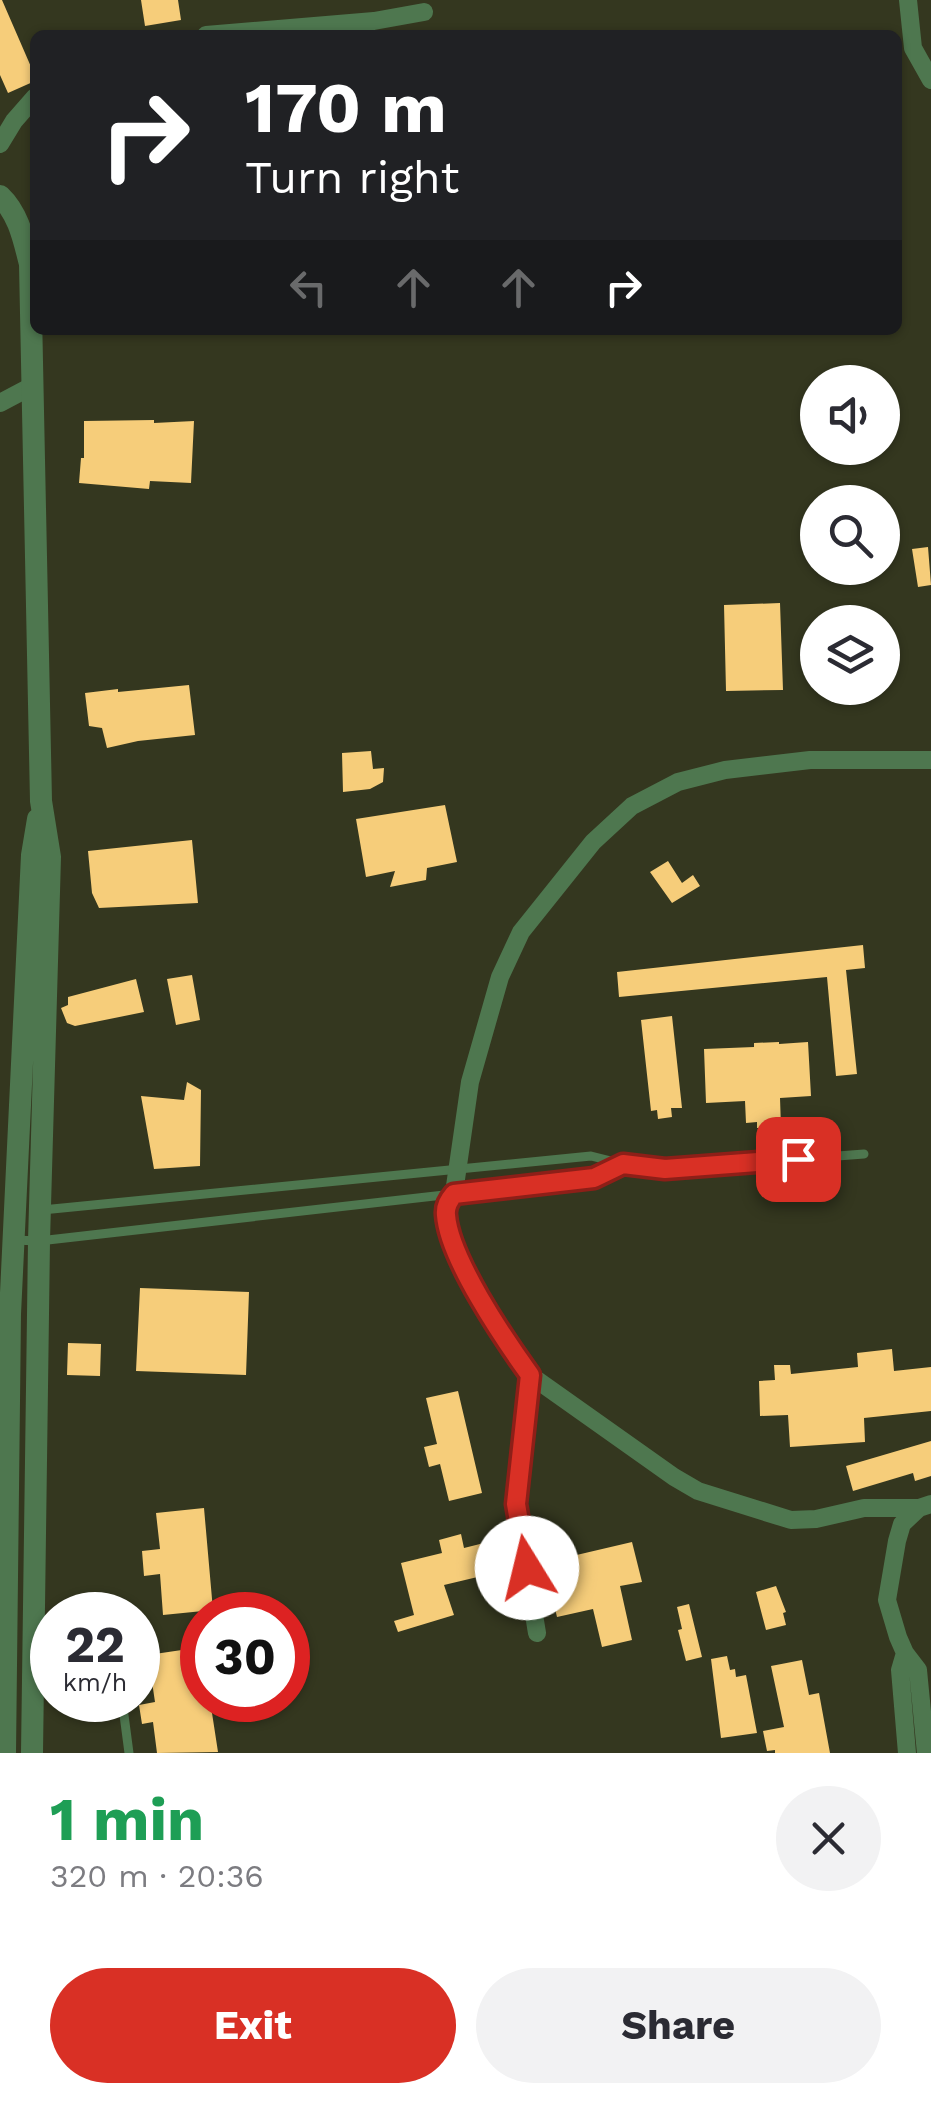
<!DOCTYPE html>
<meta charset="utf-8">
<style>
body{margin:0;font-family:"Work Sans",sans-serif;background:#f2f2f3;color:#2b2b33;height:100vh;display:flex;flex-direction:column;font-size:38px;white-space:nowrap}
*{box-sizing:border-box;margin:0}
p{font-size:32px;color:#7c7c81}
.icon{flex:none;width:55px;height:55px;fill:none;stroke:currentColor;stroke-width:2;stroke-linecap:round;stroke-linejoin:round}
.map{position:relative;height:1753px;overflow:hidden}
.details{display:flex;flex-direction:column;background:#fff;flex:1}
.details>*{flex:none}
.hud{position:absolute;left:30px;top:30px;width:872px;height:305px;border-radius:15px;box-shadow:0 2px 8px #0004;background:#202124;color:#fff;overflow:hidden}
.controls{position:absolute;left:800px;top:365px;display:grid;gap:20px}
.controls a{display:grid;place-items:center;width:100px;height:100px;border-radius:50%;background:#fff;box-shadow:0 2px 8px #0004;font-size:50px}
.speed{position:absolute;left:30px;top:1592px;display:flex;gap:20px;font-size:50px;font-weight:700;text-align:center}
.speed>*{display:grid;place-content:center;width:130px;height:130px;border-radius:50%;background:#fff;box-shadow:0 2px 8px #0004;line-height:1}
.speed small{font-size:25px;font-weight:400}
.speed .limit{border:15px solid #d22;background:#fff;color:#111}
.pin{position:absolute;display:grid;place-items:center;width:85px;height:85px;color:#fff;margin:-42px;border-radius:20px;box-shadow:0 5px 15px #0006}
.me{position:absolute;width:110px;margin:-55px;rotate:351deg;stroke-linejoin:round;filter:drop-shadow(0 0 8px #0008)}
.turn{display:flex;align-items:center;gap:35px;height:210px;padding:0 50px;font-size:45px}
.turn .icon{width:130px;height:130px;stroke-width:2.5}
.turn b{display:block;font-size:70px;line-height:85px}
.lanes{display:flex;align-items:center;height:95px;padding:0 50px;background:#0003;justify-content:center;gap:50px;direction:ltr}
.lanes .off{opacity:.35}
.round{display:grid;place-items:center;flex:none;width:105px;height:105px;border-radius:52px;background:#f2f2f3}
.head{display:flex;align-items:center;justify-content:space-between;height:170px;padding:0 50px}
h1{font-size:60px;font-weight:700;line-height:75px;color:#1e9e55}
.cta{display:flex;gap:20px;margin-top:auto;padding:20px 50px}
.cta a{flex:1;height:115px;border-radius:60px;background:#d93025;color:#fff;font-size:40px;font-weight:700;line-height:115px;text-align:center}
.cta a+a{background:#f2f2f3;color:#2b2b33}
.map>svg:first-child{display:block}
.building{fill:#f6cd7a}
.lines{fill:none;stroke-linecap:round;stroke-linejoin:round}
.service{stroke:#4e774f;stroke-width:9}
.minor{stroke:#4e774f;stroke-width:18}
.tertiary{stroke:#4e774f;stroke-width:22}
.route-casing{stroke:#8d1f18;stroke-width:25}
.route{stroke:#d93025;stroke-width:18}
</style>
<div class="map">
<svg width="931" height="1753" viewBox="0 0 931 1753">
<rect width="100%" height="100%" fill="#34371f"/>
<!-- building -->
<path class="building" d="M0,0H2L35,76V81L8,93L0,75Z
M141,0H178L181,20L145,26Z
M154,420V423L194,421L191,483L150,481L149,489L79,483L81,458H84V421Z
M928,547L931,585L918,587L912,549Z
M780,603L783,690L726,691L724,605Z
M189,685L195,735L138,741L107,748L102,728L89,726L85,693L118,689V692Z
M371,751L373,769L384,768L383,782L370,789L343,792L342,753Z
M445,805L457,862L427,868L426,880L390,887L395,871L366,877L356,819Z
M192,840L198,903L99,908L92,893L88,851Z
M668,861L682,883L693,875L700,886L672,903L650,872Z
M863,945L865,968L846,970L857,1074L836,1076L827,977L619,997L617,972Z
M192,975L200,1020L176,1025L167,979Z
M136,979L144,1012L75,1026L67,1023L61,1008L68,1005V997Z
M672,1016L682,1108H671L672,1117L658,1119L657,1110L651,1111L641,1020Z
M779,1042V1044L808,1042L811,1096L780,1098L781,1127L757,1128V1122L746,1123L745,1101L706,1103L704,1049L754,1047V1043Z
M187,1082L201,1090L200,1166L154,1169L141,1096L184,1100Z
M140,1288L249,1292L246,1375L136,1371Z
M68,1343L101,1344L100,1376L67,1375Z
M892,1349L894,1371L931,1367V1411L864,1418L865,1442L790,1447L788,1415L760,1416L759,1381L775,1380L774,1365H790L791,1374L858,1367L857,1353Z
M458,1391L482,1493L449,1501L440,1464L429,1467L424,1447L437,1444L426,1398Z
M931,1441V1476L915,1481L913,1473L853,1491L846,1466Z
M204,1508L213,1610L163,1615L160,1574L144,1576L142,1551L160,1549L156,1513Z
M461,1534L464,1548L500,1539L507,1570L444,1585L454,1615L398,1632L394,1621L414,1615L401,1563L442,1553L439,1540Z
M632,1542L642,1582L620,1586L632,1640L602,1647L593,1609L557,1617L543,1559L567,1553L568,1557Z
M776,1586L786,1612L783,1613L786,1625L766,1630L756,1592Z
M689,1604L702,1657L686,1661L678,1630L682,1629L677,1607Z
M202,1647V1700H210L218,1752L157,1753L153,1722L142,1724L139,1705L155,1702L148,1655Z
M727,1656L730,1670L735,1669L736,1677L746,1675L757,1733L721,1738L711,1659Z
M802,1660L809,1695L819,1693L830,1753H775V1750L767,1751L763,1731L784,1727L771,1666Z"/>
<g class="lines">
<!-- service -->
<path class="service" d="M42,1210L591,1156L623,1164L665,1169L864,1154
M14,1240L39,1241L594,1178L623,1164
M122,1700L129,1753"/>
<!-- minor -->
<path class="minor" d="M908,0L913,48L931,80
M206,35L374,21L424,12
M0,144L14,121L35,97
M0,403L34,385
M530,1375L516,1504L537,1633
M919,1508H864L816,1519L791,1520L698,1491L674,1477L530,1375L501,1334L463,1266L451,1235L446,1215V1208L454,1193L470,1082L500,977L521,932L593,842L632,806L678,782L725,770L810,760H931
M905,1653L900,1670L907,1753
M926,1753L918,1670L905,1653L898,1637L887,1600L897,1541L902,1524L919,1508L931,1504"/>
<!-- tertiary -->
<path class="tertiary" d="M0,196C19,214 24,241 30,264L41,801L50,857L39,1241L32,1753
M5,1753L10,1314L32,855L38,819"/>
</g>
<g class="lines">
<!-- route casing -->
<g class="route-casing">
<path id="route" d="M527,1568L516,1504L530,1375C504,1339 449,1258 446,1215C445,1206 449,1200 454,1194L594,1178L623,1164L665,1169L798,1159"/>
</g>
<!-- route -->
<use href="#route" class="route"/>
</g>
</svg>
<div class="controls">
<a><svg class="icon" aria-label="sound" viewBox="0 0 24 24"><path d="M4 9h4l5-4v14l-5-4H4zM17 9q2 3 0 6"/></svg></a>
<a><svg class="icon" aria-label="search" viewBox="0 0 24 24"><circle cx="10" cy="10" r="6"/><path d="M15 15l6 6"/></svg></a>
<a><svg class="icon" aria-label="layers" viewBox="0 0 24 24"><path d="M12 4l9 5-9 5-9-5zM3 14l9 5 9-5"/></svg></a>
</div>
<div class="speed"><div>22<small>km/h</small></div><div class="limit">30</div></div>
<div class="pin" style="left:798px;top:1159px;background:#d93025"><svg class="icon" aria-label="arrive" viewBox="0 0 24 24"><path d="M6 21V4h12l-3 4 3 4H6"/></svg></div>
<svg class="me" style="left:527px;top:1568px" viewBox="-20 -20 40 40"><circle r="19" fill="#fff"/><path d="M0-13L10 11 0 6-10 11z" fill="#d93025"/></svg>
<div class="hud">
<div class="turn"><svg class="icon" aria-label="right" viewBox="0 0 24 24"><path d="M7 20v-9h11M14 6l5 5-5 5"/></svg><div><b>170 m</b>Turn right</div></div>
<div class="lanes"><svg class="icon off" aria-label="left" viewBox="0 0 24 24"><path d="M17 20v-9H6M10 6l-5 5 5 5"/></svg><svg class="icon off" aria-label="ahead" viewBox="0 0 24 24"><path d="M12 20V5M6 11l6-6 6 6"/></svg><svg class="icon off" aria-label="ahead" viewBox="0 0 24 24"><path d="M12 20V5M6 11l6-6 6 6"/></svg><svg class="icon" aria-label="right" viewBox="0 0 24 24"><path d="M7 20v-9h11M14 6l5 5-5 5"/></svg></div>
</div>
</div>
<section class="details">
<div class="head"><div><h1>1 min</h1><p>320 m · 20:36</p></div><a class="round"><svg class="icon" aria-label="close" viewBox="0 0 24 24"><path d="M6 6l12 12M18 6L6 18"/></svg></a></div>
<div class="cta"><a>Exit</a><a>Share</a></div>
</section>
